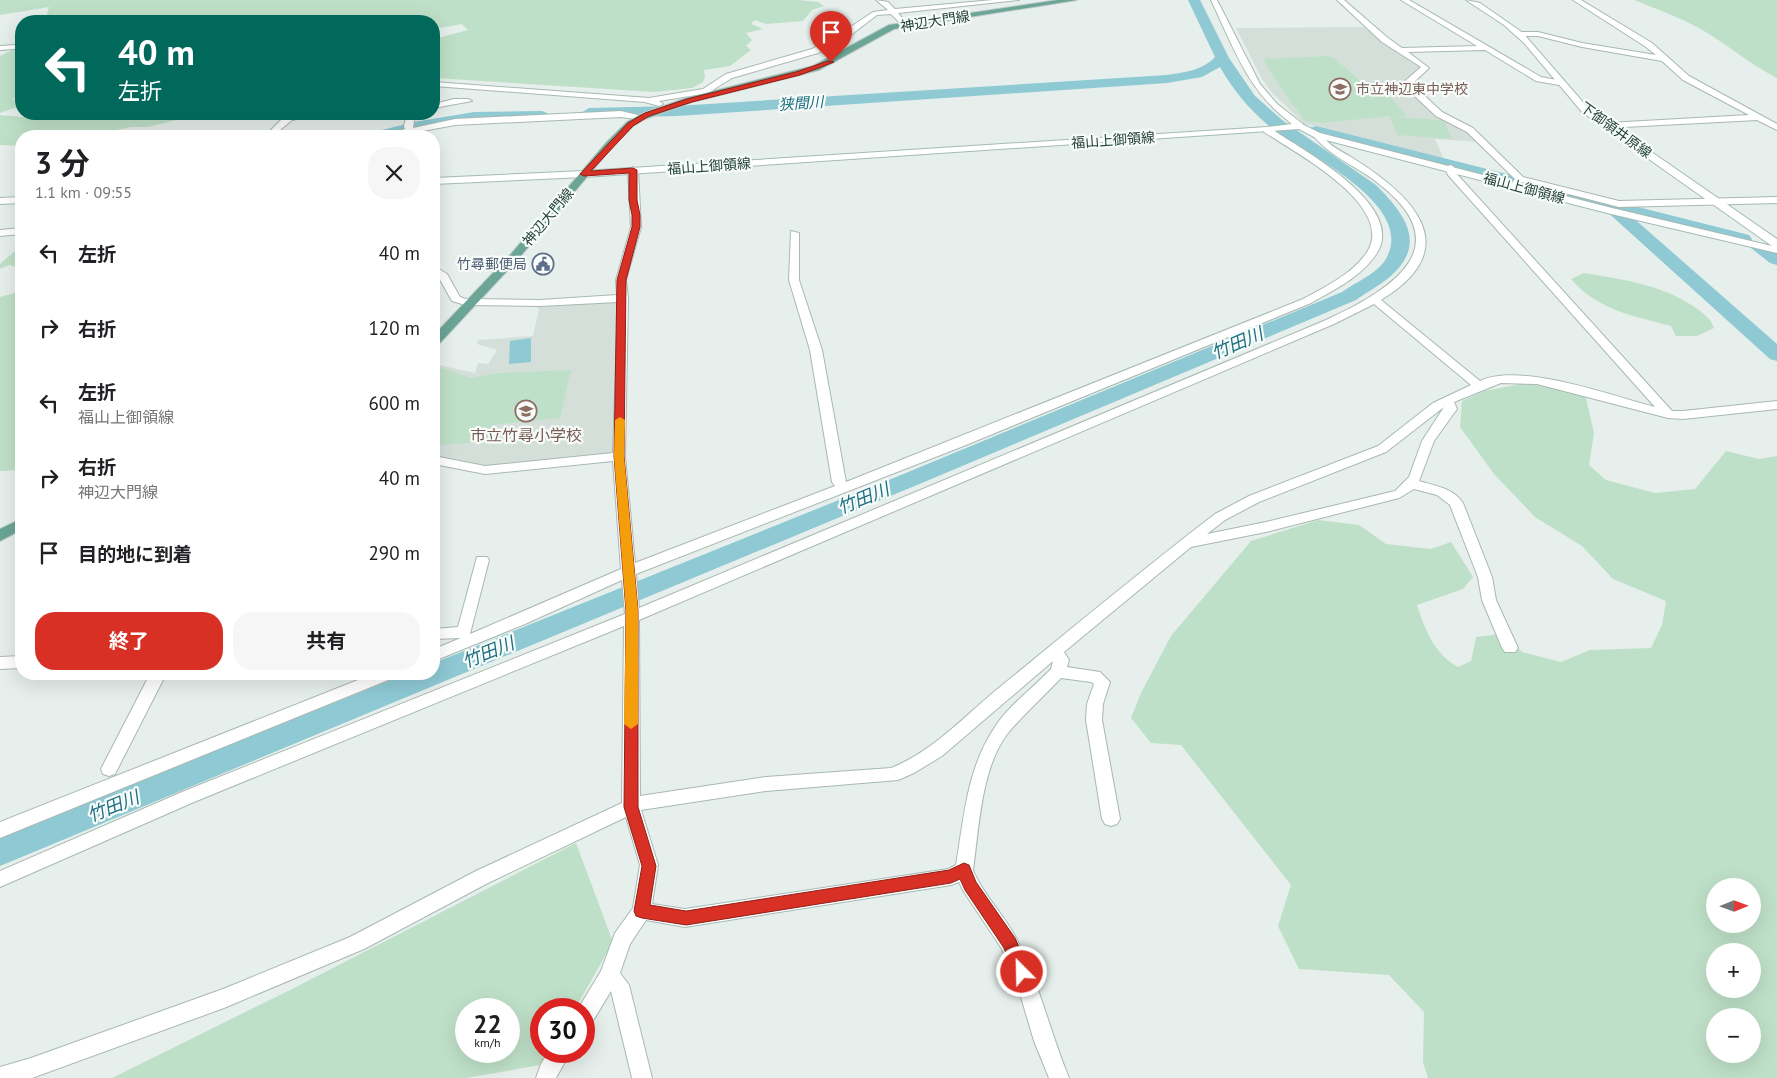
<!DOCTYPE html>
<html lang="ja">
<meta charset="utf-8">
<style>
body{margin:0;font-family:"PT Sans","Noto Sans JP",sans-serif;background:#f6f6f6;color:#202124;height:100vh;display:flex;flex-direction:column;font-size:19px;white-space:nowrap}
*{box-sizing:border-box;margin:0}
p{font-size:16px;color:#757577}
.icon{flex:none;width:28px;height:28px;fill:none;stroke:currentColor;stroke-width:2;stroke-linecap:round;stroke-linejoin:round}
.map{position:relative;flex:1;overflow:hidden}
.sheet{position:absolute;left:15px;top:130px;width:425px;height:550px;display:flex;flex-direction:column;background:#fff;border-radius:20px;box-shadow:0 5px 20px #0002}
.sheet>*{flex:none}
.top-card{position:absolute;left:15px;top:15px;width:425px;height:105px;border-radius:20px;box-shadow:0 5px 20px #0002;background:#00695c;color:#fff;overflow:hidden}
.needle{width:32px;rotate:89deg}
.controls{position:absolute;left:1706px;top:878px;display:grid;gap:10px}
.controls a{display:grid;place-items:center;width:55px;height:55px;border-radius:50%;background:#fff;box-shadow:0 5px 20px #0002;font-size:25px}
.speed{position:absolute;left:455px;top:998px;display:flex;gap:10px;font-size:25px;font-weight:700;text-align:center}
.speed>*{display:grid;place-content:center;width:65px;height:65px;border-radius:50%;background:#fff;box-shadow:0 5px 20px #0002;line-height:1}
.speed small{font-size:12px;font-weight:400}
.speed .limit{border:8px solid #d22;background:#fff;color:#111}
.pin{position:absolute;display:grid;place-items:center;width:42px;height:42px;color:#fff;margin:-51px -21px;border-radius:50% 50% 50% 0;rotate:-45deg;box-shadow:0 0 5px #0007}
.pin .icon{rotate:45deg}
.me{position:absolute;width:55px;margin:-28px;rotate:337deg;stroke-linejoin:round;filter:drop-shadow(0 0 4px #0008)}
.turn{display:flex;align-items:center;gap:18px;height:105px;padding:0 20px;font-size:22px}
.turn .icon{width:65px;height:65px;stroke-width:2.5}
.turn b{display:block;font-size:35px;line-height:42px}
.round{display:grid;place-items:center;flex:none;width:52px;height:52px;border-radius:20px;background:#f6f6f6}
.headline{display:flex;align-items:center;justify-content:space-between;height:85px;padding:0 20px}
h1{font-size:30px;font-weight:700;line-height:38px}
.primary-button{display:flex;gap:10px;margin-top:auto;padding:10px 20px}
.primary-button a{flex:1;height:58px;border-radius:20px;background:#d93025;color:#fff;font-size:20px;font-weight:700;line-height:58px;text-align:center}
.primary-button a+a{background:#f6f6f6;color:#202124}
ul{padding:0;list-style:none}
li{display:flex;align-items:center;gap:15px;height:75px;padding:0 20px}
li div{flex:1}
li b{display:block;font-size:19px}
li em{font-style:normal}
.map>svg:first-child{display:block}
.built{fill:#d4dfda}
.green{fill:#bfe0c8;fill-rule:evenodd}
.water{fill:#8ec9d4}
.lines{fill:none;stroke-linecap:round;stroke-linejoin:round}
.river{fill:#8ec9d4;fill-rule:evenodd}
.minor-casing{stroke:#a8b8b2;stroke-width:2}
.secondary-casing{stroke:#a4bbb3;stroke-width:2}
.primary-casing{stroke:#c2cac8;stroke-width:2}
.minor{fill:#fff;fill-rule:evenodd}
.secondary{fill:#fff;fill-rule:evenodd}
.primary{fill:#6aa596;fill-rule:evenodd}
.route{fill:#d93025;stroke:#8d1f18}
.slow{fill:#f59e0b}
.labels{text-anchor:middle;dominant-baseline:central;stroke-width:4.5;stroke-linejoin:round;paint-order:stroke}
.far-street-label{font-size:14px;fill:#24423a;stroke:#f7fbf9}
.far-education-label{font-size:14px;fill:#785e54;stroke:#f7fbf9;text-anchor:start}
.far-service-label{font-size:14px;fill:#4e5e75;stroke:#f7fbf9;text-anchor:end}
.far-water-label{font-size:15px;font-style:italic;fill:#1c6f80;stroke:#f7fbf9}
.education-label{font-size:16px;fill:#785e54;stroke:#f7fbf9}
.water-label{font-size:18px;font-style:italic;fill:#1c6f80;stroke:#f7fbf9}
</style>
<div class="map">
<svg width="1777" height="1078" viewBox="0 0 1777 1078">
<rect width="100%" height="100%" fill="#e6efeb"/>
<!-- built -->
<path class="built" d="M1368,27L1423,68L1405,83L1438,117L1467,130L1480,142L1435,139L1444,159L1305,124L1273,94L1262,79L1236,28Z
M610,300L620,304L617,449L611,453L485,468L469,466L434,458V364L475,373L478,363L488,364L497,350L477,344L478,340L533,336L539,309L535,304Z"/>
<!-- green -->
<path class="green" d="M0,0H799L818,2L824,6L812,10L803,21L766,24L755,20L751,24L763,29L746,33L752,40L746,46L751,50L730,66L704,70L705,77L703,82L692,88L654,92L434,78V39L468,30L462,24L434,29V21H45L49,7L0,15Z
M1634,0H1777V78C1753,66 1734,50 1712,36C1688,20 1661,11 1634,0Z
M13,50H21V92H18L13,100H21V106L0,113V56Z
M1327,56L1334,58L1363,83L1374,82L1383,88L1407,116L1393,117L1444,120L1452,139L1397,135L1390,116L1323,123L1305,121L1283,91L1263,59Z
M97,114H200L148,127H131L88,136H21V146L0,145V115L33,118L66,115L81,118Z
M21,246V268L9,265L0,269V264Z
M1584,273C1626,280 1666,285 1700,311C1707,317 1711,319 1714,328L1697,336H1676L1671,326C1634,316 1597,310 1571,279Z
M21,291V470L0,471V297Z
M441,368L472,378L497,373L571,370L560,418L492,425L488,441L434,446V374Z
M1521,384L1558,387L1585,394L1594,433L1589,465L1606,480L1655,493L1695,489L1726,451L1759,459L1777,456V1078H1428L1423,1062L1424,1012L1389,975L1299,969L1278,926L1291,885L1181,745L1151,743L1131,718L1141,693L1171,636L1251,541L1318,520L1359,525L1386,544L1431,549L1451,542L1473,577L1463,589L1417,605C1425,629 1434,654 1458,667L1471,661L1476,637L1503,634L1522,652L1561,662L1590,650L1651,648L1662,625L1666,601L1613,579L1582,546L1535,517L1494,474L1460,427L1462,401L1484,391ZM1715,886H1752V924H1715ZM1715,951H1752V989H1715ZM1715,1016H1752V1054H1715Z
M576,843L613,942L575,1009H541V1051H552L545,1064L467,1078H112L294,988ZM466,1009H509V1051H466Z"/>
<!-- water -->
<path class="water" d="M531,338V362L509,364L510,341Z"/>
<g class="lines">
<!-- river -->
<path class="river" d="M1188,0H1200L1229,58L1255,96L1282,120L1376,185C1402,211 1427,241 1394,273C1383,284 1368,291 1356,300L917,485L0,866V837L406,674H434V663L901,475L1342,292C1356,282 1379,273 1387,257C1415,202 1302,153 1269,126C1249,109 1233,90 1220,67L1202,77L1167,83L677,116L589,118L581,113L589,108L677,106L1167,75C1184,72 1202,71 1215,57Z
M542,111L547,113L550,116L547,119L474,122L395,136H368L370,133L414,122L474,112Z
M1316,126L1749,235L1752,239L1749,243L1743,244L1631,216L1777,344V361L1770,359L1604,209L1310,134L1308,131L1310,128Z
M1760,243L1777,251V265L1770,263L1751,248L1754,244Z"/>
<!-- minor casing -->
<g class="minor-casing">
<path id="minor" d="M876,0L888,2L895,9L993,0H1019L898,13L907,24L903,26L891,14L877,15L852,34L818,53L732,78L708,93L659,101L663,104L659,106L645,102L434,86V82L649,98L703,89L726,74L812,49L846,30L873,12L888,10Z
M1211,0H1217L1260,84L1277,104L1303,124V128C1296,129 1292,124 1287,120C1247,89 1232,44 1211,0Z
M1337,0H1344L1388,38L1402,48L1477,46L1401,0H1409L1541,77L1562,81L1563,83L1559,85L1536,81L1485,50L1408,52L1429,68L1412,84L1442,112L1473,128L1523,177L1619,201L1777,197V203L1619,207L1522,182L1518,188H1512L1510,186L1515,179L1467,132L1436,116L1404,86V82L1421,67L1382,42Z
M1573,0H1581L1652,43L1689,76L1777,124V130L1757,120L1605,128L1604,126L1608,123L1749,115L1683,80L1662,61L1582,47L1538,36H1518L1514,34L1518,32H1538L1582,43L1656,55L1646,47Z
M15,45V49L0,50V46Z
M454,99H468L472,101L434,108V104Z
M621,111L646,117L642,120L621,117L455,125L396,136H380L405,129L404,126L407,114H415L413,128L455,119Z
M299,114H320L292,120L273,136H265L282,119Z
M1264,128H1270C1302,150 1411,207 1375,256C1359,278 1334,290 1311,303L961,447L636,574L639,608L1326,320C1395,288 1462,245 1374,180C1354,165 1328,155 1313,135L1317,132C1322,134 1324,138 1328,142C1334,148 1343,152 1351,157C1411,194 1468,247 1381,300L1480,381C1521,362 1612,396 1655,407L1448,175L1445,168L1450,165L1453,166L1455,172L1672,411H1683L1777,401V409L1683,419L1668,418L1537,384L1501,383L1454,402L1457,409L1434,441L1419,481C1436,486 1453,488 1463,503L1492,577L1496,600L1518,648L1515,652H1505L1502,648L1482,600L1478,577L1450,505L1437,495L1414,489L1399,498L1266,532L1191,547L1064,652L1069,660L1067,667L1100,672L1110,682L1103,704L1102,720L1120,819L1117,824L1111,826L1105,824L1102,819L1086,720L1087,704L1094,684L1091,682L1061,678C1044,696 1024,714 1008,733C981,767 979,829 973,870C983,895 1004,914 1016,938C1039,982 1050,1032 1069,1078H1049L1034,1041L1018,987L1002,949L964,892L959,882L951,885L685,927L646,920L630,944L620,973L629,985L652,1078H632L611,991L591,1024L584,1027V1009H578L601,971L615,933L633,908L640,865L626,817L488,883L364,949L224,1008L32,1078H0V1067L31,1058L223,989L350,937L476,871L622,803L624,626L194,802L0,887V871L182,792L625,614L622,580L525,624L434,661V649L461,638L434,639V629L458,627L477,557H487L489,560L470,634L621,569L613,461L485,474L434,464V456L485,466L613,453L618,302L540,306L465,305L452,301L439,278L434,274V266L447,274L460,297L466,299L540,300L617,295L616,280L631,227L628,170L633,167L638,170L641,227L626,280L628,298L625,456L635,563L835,486L832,482L810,350L789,280L791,231L799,233V280L822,350L846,482L1303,299C1325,287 1350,275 1365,255C1401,208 1294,152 1264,132ZM1374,304L1471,385L1433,403L1378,446L1249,496L1215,514C1142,570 1071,629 1000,687C964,716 934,751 891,768L766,777L640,796L639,620L1334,324ZM1444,407L1422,441L1409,477L1395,491L1266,522L1207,534L1225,520L1259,502L1386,452ZM1053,661L1051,669C1035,686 1006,708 995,727C967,768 964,817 956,865L948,869L685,909L652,904L658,865L641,810L766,791L898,780L914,773L942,756Z
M21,228V234L0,236V230Z
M21,656V668L0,669V657Z
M150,674H166L115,774L109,776L103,774L101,769Z
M373,674H396L393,678L0,838V822Z
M549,1051H571L556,1078H536L541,1064Z"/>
</g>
<!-- secondary casing -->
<g class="secondary-casing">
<path id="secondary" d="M1466,0L1480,3L1523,33L1588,108L1777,239V253L1607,213L1314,137L1299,129L584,177L434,184V178L584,171L1267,127L1300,123L1320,133L1612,208L1772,246L1582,112L1524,43L1504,25Z
M21,197V203L0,204V198Z"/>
</g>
<!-- primary casing -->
<g class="primary-casing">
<path id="primary" d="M1058,0H1077L894,29L819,70L692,102L645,119L633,126L612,147L519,258L438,345L434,346V335L511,254L606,143L627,122L639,115L686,98L813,66L889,25Z
M21,519V530L0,541V529Z"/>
</g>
<!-- minor -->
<use href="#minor" class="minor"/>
<!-- secondary -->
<use href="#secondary" class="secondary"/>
<!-- primary -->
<use href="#primary" class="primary"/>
</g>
<!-- route -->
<path class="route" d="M828,61L834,62L800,75L692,102L649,116L633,126L591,171L633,168L637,170V200L640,215V227L626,280L624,456L638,611V807L656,866L650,905L686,911L949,870L964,863L969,865L976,882L1015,938L1030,972L1028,978L1022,980L1016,978L1004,948L965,890L960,879L951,883L686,925L642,918L636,916L634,911L642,866L624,807L626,611L614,456L617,280L632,227V215L629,200V173L584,176L580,174L628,123L645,113L687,99L796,72Z"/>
<!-- slow -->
<path class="slow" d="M620,417L625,420L624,456L638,611V724L631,729L624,724L626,611L614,456L615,420Z"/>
<!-- icons -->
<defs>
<g id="school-ring" transform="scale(1.125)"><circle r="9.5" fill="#f7fbf9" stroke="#8d6e63" stroke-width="1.5"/><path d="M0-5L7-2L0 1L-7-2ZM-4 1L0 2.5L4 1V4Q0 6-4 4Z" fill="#8d6e63"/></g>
<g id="civic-ring" transform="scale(1.125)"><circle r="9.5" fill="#f7fbf9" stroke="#5c6f8a" stroke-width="1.5"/><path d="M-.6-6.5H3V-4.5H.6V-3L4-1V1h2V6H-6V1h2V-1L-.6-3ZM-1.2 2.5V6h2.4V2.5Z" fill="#5c6f8a"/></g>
</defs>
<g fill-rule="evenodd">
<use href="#school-ring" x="1340" y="89"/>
<use href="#civic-ring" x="543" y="264"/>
<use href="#school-ring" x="526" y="411"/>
</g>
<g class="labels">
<!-- far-street labels -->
<g class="far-street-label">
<text transform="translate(935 21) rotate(-9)">神辺大門線</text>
<text transform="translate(1616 130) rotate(36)">下御領井原線</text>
<text transform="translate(1113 140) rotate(-4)">福山上御領線</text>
<text transform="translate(709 166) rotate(-4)">福山上御領線</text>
<text transform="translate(1524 188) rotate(15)">福山上御領線</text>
<text transform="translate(548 217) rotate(-50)">神辺大門線</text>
</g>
<!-- far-education labels -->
<g class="far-education-label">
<text x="1356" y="89">市立神辺東中学校</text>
</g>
<!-- far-service labels -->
<g class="far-service-label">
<text x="527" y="264">竹尋郵便局</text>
</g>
<!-- far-water labels -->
<g class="far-water-label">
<text transform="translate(801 103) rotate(-4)">狭間川</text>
</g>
<!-- education labels -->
<g class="education-label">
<text x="526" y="435">市立竹尋小学校</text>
</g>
<!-- water labels -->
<g class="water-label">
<text transform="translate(1237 343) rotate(-23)">竹田川</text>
<text transform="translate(863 498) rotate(-22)">竹田川</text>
<text transform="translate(488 652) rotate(-22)">竹田川</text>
<text transform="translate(113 806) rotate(-22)">竹田川</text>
</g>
</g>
</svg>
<div class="controls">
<a><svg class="needle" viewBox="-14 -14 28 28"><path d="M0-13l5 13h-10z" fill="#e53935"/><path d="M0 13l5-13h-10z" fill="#757577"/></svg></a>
<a>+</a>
<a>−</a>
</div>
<div class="speed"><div>22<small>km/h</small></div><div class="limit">30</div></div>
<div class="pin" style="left:831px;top:62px;background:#d93025"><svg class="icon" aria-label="arrive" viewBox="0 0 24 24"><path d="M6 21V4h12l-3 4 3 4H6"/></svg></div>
<svg class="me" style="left:1022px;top:972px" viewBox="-20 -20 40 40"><circle r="17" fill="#d93025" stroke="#fff" stroke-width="3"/><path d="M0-11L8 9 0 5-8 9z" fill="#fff"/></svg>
<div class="top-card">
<div class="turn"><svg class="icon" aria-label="left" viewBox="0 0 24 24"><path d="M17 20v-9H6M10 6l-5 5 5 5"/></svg><div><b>40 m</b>左折</div></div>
</div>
<section class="sheet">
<div class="headline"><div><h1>3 分</h1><p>1.1 km · 09:55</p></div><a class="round"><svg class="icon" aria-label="close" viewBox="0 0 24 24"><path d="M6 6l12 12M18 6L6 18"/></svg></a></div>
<ul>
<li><svg class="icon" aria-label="left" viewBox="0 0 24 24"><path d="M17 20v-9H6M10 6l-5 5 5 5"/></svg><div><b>左折</b></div><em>40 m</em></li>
<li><svg class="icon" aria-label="right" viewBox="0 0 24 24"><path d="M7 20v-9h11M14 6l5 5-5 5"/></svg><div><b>右折</b></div><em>120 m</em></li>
<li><svg class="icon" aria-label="left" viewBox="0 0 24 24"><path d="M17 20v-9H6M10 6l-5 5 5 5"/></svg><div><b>左折</b><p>福山上御領線</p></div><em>600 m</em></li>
<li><svg class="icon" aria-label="right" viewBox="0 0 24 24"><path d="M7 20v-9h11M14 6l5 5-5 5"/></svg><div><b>右折</b><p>神辺大門線</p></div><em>40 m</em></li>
<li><svg class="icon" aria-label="arrive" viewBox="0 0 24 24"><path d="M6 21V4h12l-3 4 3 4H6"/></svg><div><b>目的地に到着</b></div><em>290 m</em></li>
</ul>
<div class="primary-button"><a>終了</a><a>共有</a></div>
</section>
</div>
